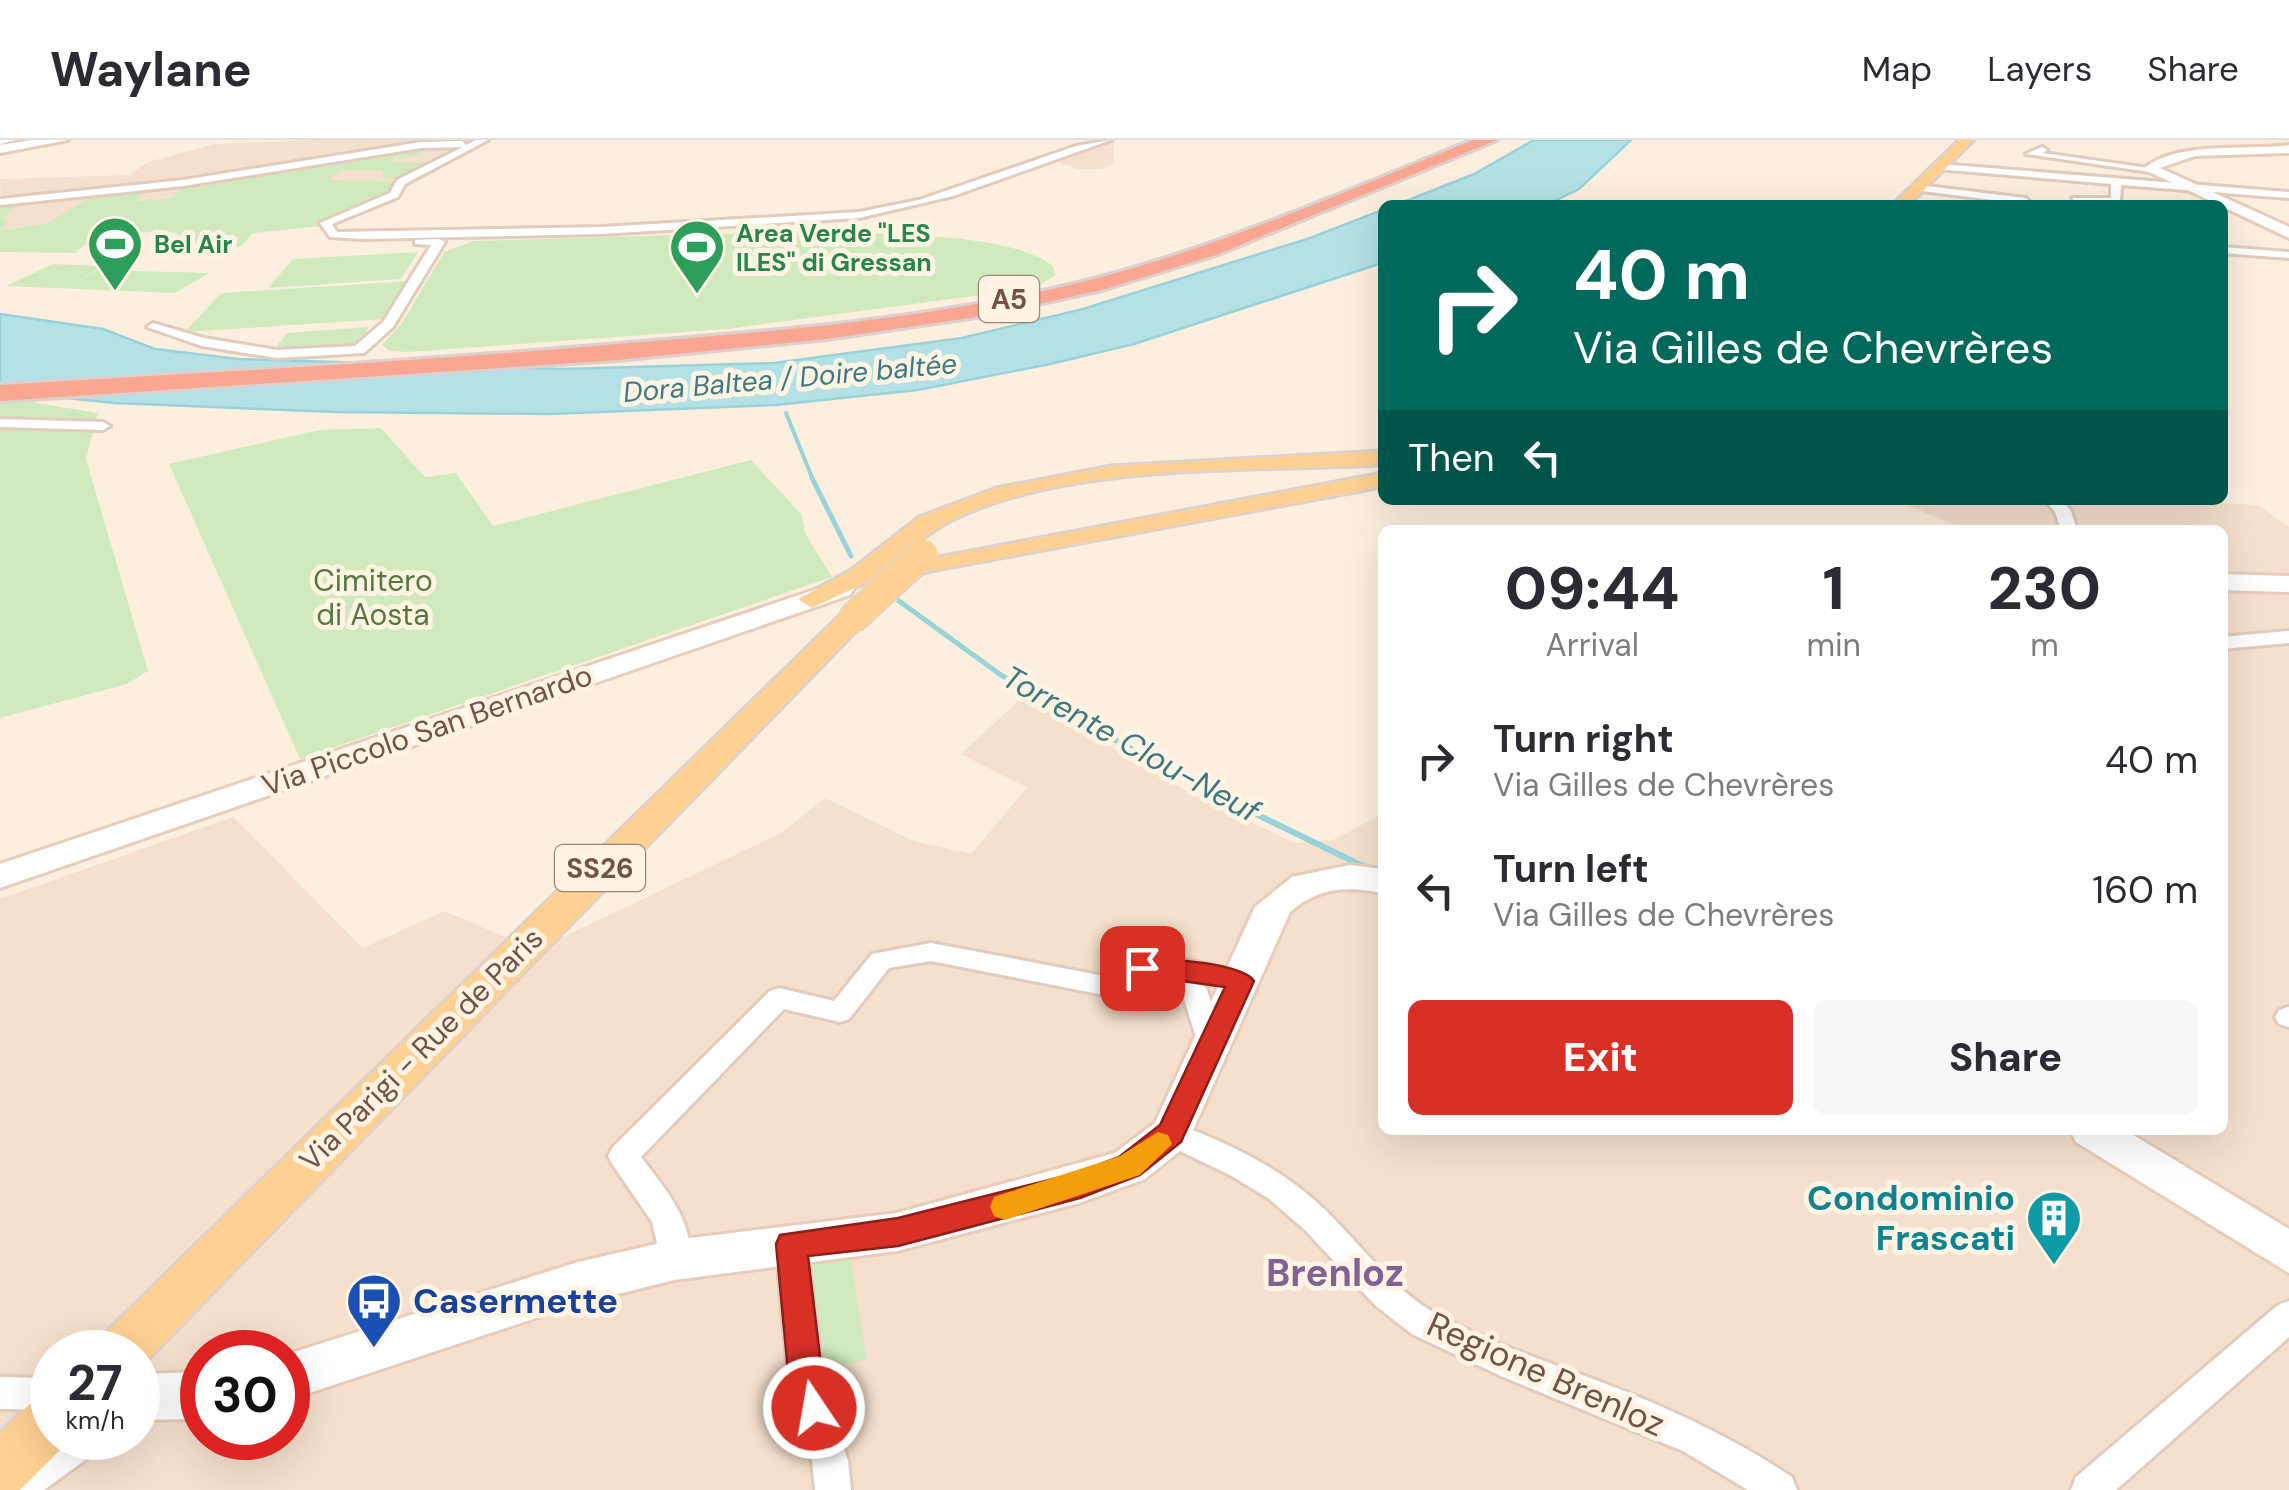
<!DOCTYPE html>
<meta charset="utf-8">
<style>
body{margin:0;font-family:"DM Sans",sans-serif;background:#f7f7f7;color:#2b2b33;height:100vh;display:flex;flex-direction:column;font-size:38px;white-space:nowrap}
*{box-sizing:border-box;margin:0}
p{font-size:32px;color:#7c7c81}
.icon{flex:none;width:55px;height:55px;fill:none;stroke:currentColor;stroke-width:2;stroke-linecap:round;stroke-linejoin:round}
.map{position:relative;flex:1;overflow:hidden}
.panel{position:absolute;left:1378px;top:385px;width:850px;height:610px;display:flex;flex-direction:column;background:#fff;border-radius:15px;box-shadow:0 10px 40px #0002}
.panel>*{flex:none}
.banner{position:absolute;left:1378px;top:60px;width:850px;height:305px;border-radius:15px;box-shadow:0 10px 40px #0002;background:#00695c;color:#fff;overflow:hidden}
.speed{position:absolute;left:30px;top:1190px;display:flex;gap:20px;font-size:50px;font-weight:700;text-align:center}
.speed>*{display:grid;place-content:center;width:130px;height:130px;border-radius:50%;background:#fff;box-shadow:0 10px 40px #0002;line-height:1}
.speed small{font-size:25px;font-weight:400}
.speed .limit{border:15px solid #d22;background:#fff;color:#111}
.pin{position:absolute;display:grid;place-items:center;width:85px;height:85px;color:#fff;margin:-42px;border-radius:20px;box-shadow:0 5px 15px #0006}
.me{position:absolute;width:110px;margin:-55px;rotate:348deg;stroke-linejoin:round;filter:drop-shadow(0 0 8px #0008)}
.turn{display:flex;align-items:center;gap:35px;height:210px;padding:0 30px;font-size:45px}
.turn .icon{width:130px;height:130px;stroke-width:2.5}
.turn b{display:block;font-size:70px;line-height:85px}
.then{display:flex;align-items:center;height:95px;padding:0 30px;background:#0003;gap:20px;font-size:38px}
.eta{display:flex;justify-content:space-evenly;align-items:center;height:170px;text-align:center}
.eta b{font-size:60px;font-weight:800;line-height:70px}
.button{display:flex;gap:20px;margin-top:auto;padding:20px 30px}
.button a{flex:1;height:115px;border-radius:15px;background:#d93025;color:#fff;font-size:40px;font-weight:800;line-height:115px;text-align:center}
.button a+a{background:#f7f7f7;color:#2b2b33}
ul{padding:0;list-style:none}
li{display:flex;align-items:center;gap:30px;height:130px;padding:0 30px}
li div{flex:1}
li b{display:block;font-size:38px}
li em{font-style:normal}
header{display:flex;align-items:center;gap:60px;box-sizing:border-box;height:140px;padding:0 50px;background:#fff;border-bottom:2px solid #e1e1e2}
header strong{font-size:48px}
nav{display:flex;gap:55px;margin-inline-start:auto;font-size:35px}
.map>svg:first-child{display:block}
.residential{fill:#f4e0cc;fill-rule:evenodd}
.green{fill:#d1eabd}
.water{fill:#b3e1e6;stroke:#99d2d8;stroke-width:2.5}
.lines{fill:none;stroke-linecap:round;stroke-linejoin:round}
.stream-far2{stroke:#99d2d8;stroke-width:4}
.stream-far1{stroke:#99d2d8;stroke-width:5}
.stream{stroke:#99d2d8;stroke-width:6}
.street-casing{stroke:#e2ccbd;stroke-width:6}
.secondary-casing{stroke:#e8cdba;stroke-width:6}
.primary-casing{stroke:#dbd2cf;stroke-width:5}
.highway-casing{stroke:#dbd2cf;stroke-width:6}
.street{fill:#fff;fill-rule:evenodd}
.secondary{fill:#fff;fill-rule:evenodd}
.primary{fill:#fed193;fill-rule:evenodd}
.highway{fill:#f9a792;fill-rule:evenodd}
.primary-bridge-casing{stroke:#dbd2cf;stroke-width:32;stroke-linecap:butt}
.primary-bridge{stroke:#fed193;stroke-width:29}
.route{fill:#d93025;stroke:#8d1f18;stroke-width:2.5}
.slow{fill:#f59e0b}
.labels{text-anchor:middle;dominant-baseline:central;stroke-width:10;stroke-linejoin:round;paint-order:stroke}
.far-leisure-label{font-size:25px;font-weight:bold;fill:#27864d;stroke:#fff3e4;text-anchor:start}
.shield{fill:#fff3e4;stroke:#9d8375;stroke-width:2.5}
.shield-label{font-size:28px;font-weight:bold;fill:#735346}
.far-water-label{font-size:28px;font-style:italic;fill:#3c7980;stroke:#fff3e4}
.park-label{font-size:30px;fill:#53793e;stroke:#fff3e4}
.street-label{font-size:30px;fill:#735346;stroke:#fff3e4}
.water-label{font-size:32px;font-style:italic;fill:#3c7980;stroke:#fff3e4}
.near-culture-label{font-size:35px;font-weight:bold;fill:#0d838f;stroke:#fff3e4;text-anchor:end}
.near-transit-label{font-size:35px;font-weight:bold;fill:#164399;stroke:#fff3e4;text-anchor:start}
.near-street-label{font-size:35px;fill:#735346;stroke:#fff3e4}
.near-neighbourhood-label{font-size:38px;font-weight:bold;fill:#826197;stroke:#fff3e4}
</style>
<header>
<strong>Waylane</strong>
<nav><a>Map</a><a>Layers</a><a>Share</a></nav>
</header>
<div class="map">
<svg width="2289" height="1350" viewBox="0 0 2289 1350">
<rect width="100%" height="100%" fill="#fdefde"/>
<!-- residential -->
<path class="residential" d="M318,0H488L398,41L136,61L143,51L93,55L48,83L0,90L8,80H2L0,39L129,35L148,22L215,4Z
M1088,0H1114V23L1102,29H1077L1059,23Z
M1895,360H2167L2258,365L2289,387V1350H0V759L233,677L363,808L444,771L536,810L781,693L825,658L914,701L971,714L1027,648L961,614L1018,561L1037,564L1194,655L1295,703L1333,700L1382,674V990H2222V390H1967ZM52,1212H138V1298H52ZM202,1212H288V1298H202Z"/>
<!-- green -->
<path class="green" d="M426,6L430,8L415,16L394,18L392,23L430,22L400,39L382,38L383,31H340L327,40L398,41L391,54L327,78L321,86L253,93L240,107L179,109L171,107L178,93C148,92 95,88 76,113L0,112V64L18,62L3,79H9L2,90L48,83L93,55L143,50L137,61L173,58L181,49L212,45L215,40Z
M785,92C851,95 1005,88 1053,126L1055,136L1039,145L1003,152L727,189L408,212L389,211L382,205L402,183L444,112L474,101Z
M418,112L401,139L268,148L293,119Z
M53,124L103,126L77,141L98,130L210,133L175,153L6,146Z
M409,141L385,179L185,192L221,153Z
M369,187L359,203L274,209L287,193Z
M18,260L98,273L86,319L148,531L127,544L0,578V261Z
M381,288L425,337L456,333L493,386L751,320L802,375L805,393L832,437L300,619L169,324L319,290Z
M850,1117L867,1219L819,1232L806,1126Z"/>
<!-- water -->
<path class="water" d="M1534,0H1631L1579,49L1546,65H1396L1474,34Z
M1382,70V123L1134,204L1050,224L918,250L776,265L549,274L335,272L114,263L0,251V174L103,189L155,209L238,219L563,229L774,223L962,198L1083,169L1310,98Z"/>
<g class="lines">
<!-- stream-far2 -->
<path class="stream-far2" d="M786,273L813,340"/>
<!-- stream-far1 -->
<path class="stream-far1" d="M812,338L851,416
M899,461L1001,535L1101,592"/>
<!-- stream -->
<path class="stream" d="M1096,589L1188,641L1371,730"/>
<!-- street casing -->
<g class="street-casing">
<path id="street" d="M0,0H15L0,4Z
M476,0H488L405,44L398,57L332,84L337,92L601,87L859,72L919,60L1076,6L1111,0L953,56L859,78L601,94L362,99L330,97L320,83L390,53L397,40L463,7L421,8L183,46L0,65V59L183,40L421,2L462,1L466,5Z
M2042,7L2047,10L2043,13L2155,29L2150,32L2026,14Z
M1940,24L2289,52V58L2121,45L2120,63H2076L2072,58H2111V44L1937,29Z
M1918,45L2026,58L2033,65L1914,50Z
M439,99L445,102L393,187L364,213L277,218L202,206L147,187L153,183L204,198L277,210L355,206L383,182L431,105L415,104V100Z
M2222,107L2289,112V118L2222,113Z
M0,279L103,282L110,286L103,290L0,287Z
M2045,360H2062L2071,371L2077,390H2061L2055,372Z
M2289,491V503L2222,509V497Z
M931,803L1110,837C1155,805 1190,821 1240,832L1249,834L1253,841L1249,848L1240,850L1200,842L1207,850L1223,903L1220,910L1210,913L1200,910L1183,856L1149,847L1147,837L1114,857L931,821L889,828L849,879L840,882L784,869L641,1017C663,1046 703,1091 685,1130L674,1134L663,1130L652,1082L613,1025L608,1016L613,1007L770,851L779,848L834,861L872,814Z
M2288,867H2289V887L2279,884L2275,877L2279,870Z
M1171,982C1225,1001 1281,1028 1323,1068C1359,1102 1389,1146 1433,1172C1486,1202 1545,1221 1601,1242C1669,1268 1732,1297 1792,1337L1797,1350H1748L1683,1311L1501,1236L1412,1194L1376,1166L1304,1089L1268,1058L1230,1035L1161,1002L1157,994L1161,986Z
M791,1090L802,1094L806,1104L823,1242L848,1321L851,1350H815L812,1321L789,1242L776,1104L780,1094Z
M2289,1161V1197L2116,1350H2071L2076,1337L2278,1165Z
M0,1237L52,1238V1270L0,1269Z
M58,1298H104L99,1310L44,1350H0L1,1337Z"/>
</g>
<!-- secondary casing -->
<g class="secondary-casing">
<path id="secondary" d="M33,0H68L0,13V5Z
M2289,5V13L2195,16L2160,28L2289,87V98L2143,29C2178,0 2244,11 2289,5Z
M2222,434L2289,436V452L2222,450Z
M841,441L850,443L854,449L850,455L0,748V724Z
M1350,725L1382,729V753C1346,746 1319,747 1290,772L1186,1006L1145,1039L1079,1063L897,1111L674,1140L578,1164L288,1260V1214L578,1122L674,1100L897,1073L1115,1013L1155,983L1255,767L1292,737Z
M2070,990H2125L2289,1089V1133L2076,1002Z
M202,1232V1279L138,1280V1234Z"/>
</g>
<!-- primary casing -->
<g class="primary-casing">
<path id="primary" d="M1959,0H1974L1909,65H1892Z
M1382,311V325C1252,332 1070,322 952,380C929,392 910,409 891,426L1382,333V347L931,431L890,443L878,437L812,468L798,459L851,430L919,377L996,348L1111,326Z
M851,471L866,480L861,486L139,1229L138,1212H96L103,1195L841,474Z
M52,1254V1298L71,1299L20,1350H0V1293L33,1261Z"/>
</g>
<!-- highway casing -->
<g class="highway-casing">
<path id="highway" d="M1473,0H1497L1216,115L1102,150L983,176L827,199L618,220L0,261V245C214,232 428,221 641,202C791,190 943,177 1090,140C1221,106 1347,51 1473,0Z"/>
</g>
<!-- street -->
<use href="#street" class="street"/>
<!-- secondary -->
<use href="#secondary" class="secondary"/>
<!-- primary -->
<use href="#primary" class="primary"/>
<!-- highway -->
<use href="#highway" class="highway"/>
<!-- primary-bridge casing -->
<g class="primary-bridge-casing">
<path id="primary-bridge" d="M851,480L923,414"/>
</g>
<!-- primary-bridge -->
<use href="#primary-bridge" class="primary-bridge"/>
</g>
<!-- route -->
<path class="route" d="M1142,818C1165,819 1241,822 1254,841L1181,1002L1140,1035L1080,1058L898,1106L808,1116L823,1242L831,1268L826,1280L814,1285L802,1280L789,1242L776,1104L780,1095L898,1078L1077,1033L1119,1017L1160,985L1225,847L1132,834L1129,828Z"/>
<!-- slow -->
<path class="slow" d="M1158,992L1168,995L1172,1004L1140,1035L1005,1080L994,1076L990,1067L994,1057L1120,1016Z"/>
<!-- icons -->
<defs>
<g id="stadium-pin" transform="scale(2.875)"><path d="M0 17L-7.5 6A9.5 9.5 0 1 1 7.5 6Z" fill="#2e9e5b" stroke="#fff3e4"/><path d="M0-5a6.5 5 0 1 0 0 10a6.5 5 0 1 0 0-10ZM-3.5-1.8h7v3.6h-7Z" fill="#fff"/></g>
<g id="building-pin" transform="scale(2.875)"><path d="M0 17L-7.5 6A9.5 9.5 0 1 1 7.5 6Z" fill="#0f9aa8" stroke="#fff3e4"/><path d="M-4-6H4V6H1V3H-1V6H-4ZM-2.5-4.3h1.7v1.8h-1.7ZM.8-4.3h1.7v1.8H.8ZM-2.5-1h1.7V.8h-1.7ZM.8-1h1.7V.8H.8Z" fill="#fff"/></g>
<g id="bus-pin" transform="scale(2.875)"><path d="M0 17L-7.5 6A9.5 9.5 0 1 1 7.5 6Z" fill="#1a4fb4" stroke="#fff3e4"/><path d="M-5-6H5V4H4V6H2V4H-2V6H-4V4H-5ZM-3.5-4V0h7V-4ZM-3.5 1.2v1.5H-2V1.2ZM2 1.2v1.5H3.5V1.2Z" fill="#fff"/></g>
</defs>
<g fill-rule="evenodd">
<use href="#stadium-pin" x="115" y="104"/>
<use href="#stadium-pin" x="697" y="107"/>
<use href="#building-pin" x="2054" y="1078"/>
<use href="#bus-pin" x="374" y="1161"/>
</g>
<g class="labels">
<!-- far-leisure labels -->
<g class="far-leisure-label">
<text x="736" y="93">Area Verde "LES<tspan x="736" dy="29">ILES" di Gressan</tspan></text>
<text x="154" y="104">Bel Air</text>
</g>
<!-- shield labels -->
<g class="shield">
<rect x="979" y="136" width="60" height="46" rx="8"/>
<rect x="555" y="705" width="90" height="46" rx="8"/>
</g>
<g class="shield-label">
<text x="1009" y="159">A5</text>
<text x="600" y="728">SS26</text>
</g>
<!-- far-water labels -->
<g class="far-water-label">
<text transform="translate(790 238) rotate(-5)">Dora Baltea / Doire baltée</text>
</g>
<!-- park labels -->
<g class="park-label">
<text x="373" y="440">Cimitero<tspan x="373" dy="34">di Aosta</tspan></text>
</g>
<!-- street labels -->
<g class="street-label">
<text transform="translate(427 590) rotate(-19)">Via Piccolo San Bernardo</text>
<text transform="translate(421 909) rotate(-45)">Via Parigi - Rue de Paris</text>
</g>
<!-- water labels -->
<g class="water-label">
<text transform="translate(1131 604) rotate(29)">Torrente Clou-Neuf</text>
</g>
<!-- near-culture labels -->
<g class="near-culture-label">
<text x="2015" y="1058">Condominio<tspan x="2015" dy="40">Frascati</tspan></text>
</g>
<!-- near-transit labels -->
<g class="near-transit-label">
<text x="413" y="1161">Casermette</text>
</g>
<!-- near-street labels -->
<g class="near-street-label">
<text transform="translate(1546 1234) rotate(24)">Regione Brenloz</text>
</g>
<!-- near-neighbourhood labels -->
<g class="near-neighbourhood-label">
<text x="1335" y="1133">Brenloz</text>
</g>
</g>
</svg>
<div class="speed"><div>27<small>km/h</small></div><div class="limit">30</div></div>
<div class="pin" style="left:1142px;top:828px;background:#d93025"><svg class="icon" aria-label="arrive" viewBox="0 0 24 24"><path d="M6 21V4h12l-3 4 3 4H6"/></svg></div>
<svg class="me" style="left:814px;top:1268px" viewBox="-20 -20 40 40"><circle r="17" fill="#d93025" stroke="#fff" stroke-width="3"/><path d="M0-11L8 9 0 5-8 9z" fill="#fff"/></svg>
<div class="banner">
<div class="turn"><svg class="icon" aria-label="right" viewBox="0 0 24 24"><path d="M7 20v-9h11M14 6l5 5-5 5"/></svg><div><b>40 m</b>Via Gilles de Chevrères</div></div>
<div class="then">Then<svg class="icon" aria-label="left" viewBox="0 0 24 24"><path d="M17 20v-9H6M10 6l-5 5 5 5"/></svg></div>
</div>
<section class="panel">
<div class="eta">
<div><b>09:44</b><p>Arrival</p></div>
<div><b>1</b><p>min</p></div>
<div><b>230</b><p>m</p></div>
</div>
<ul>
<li><svg class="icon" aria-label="right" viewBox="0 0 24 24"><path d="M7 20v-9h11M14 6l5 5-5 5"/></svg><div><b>Turn right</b><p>Via Gilles de Chevrères</p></div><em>40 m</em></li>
<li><svg class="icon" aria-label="left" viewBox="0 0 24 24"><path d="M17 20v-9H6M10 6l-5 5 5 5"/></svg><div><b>Turn left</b><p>Via Gilles de Chevrères</p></div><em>160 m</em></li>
</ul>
<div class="button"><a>Exit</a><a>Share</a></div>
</section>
</div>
